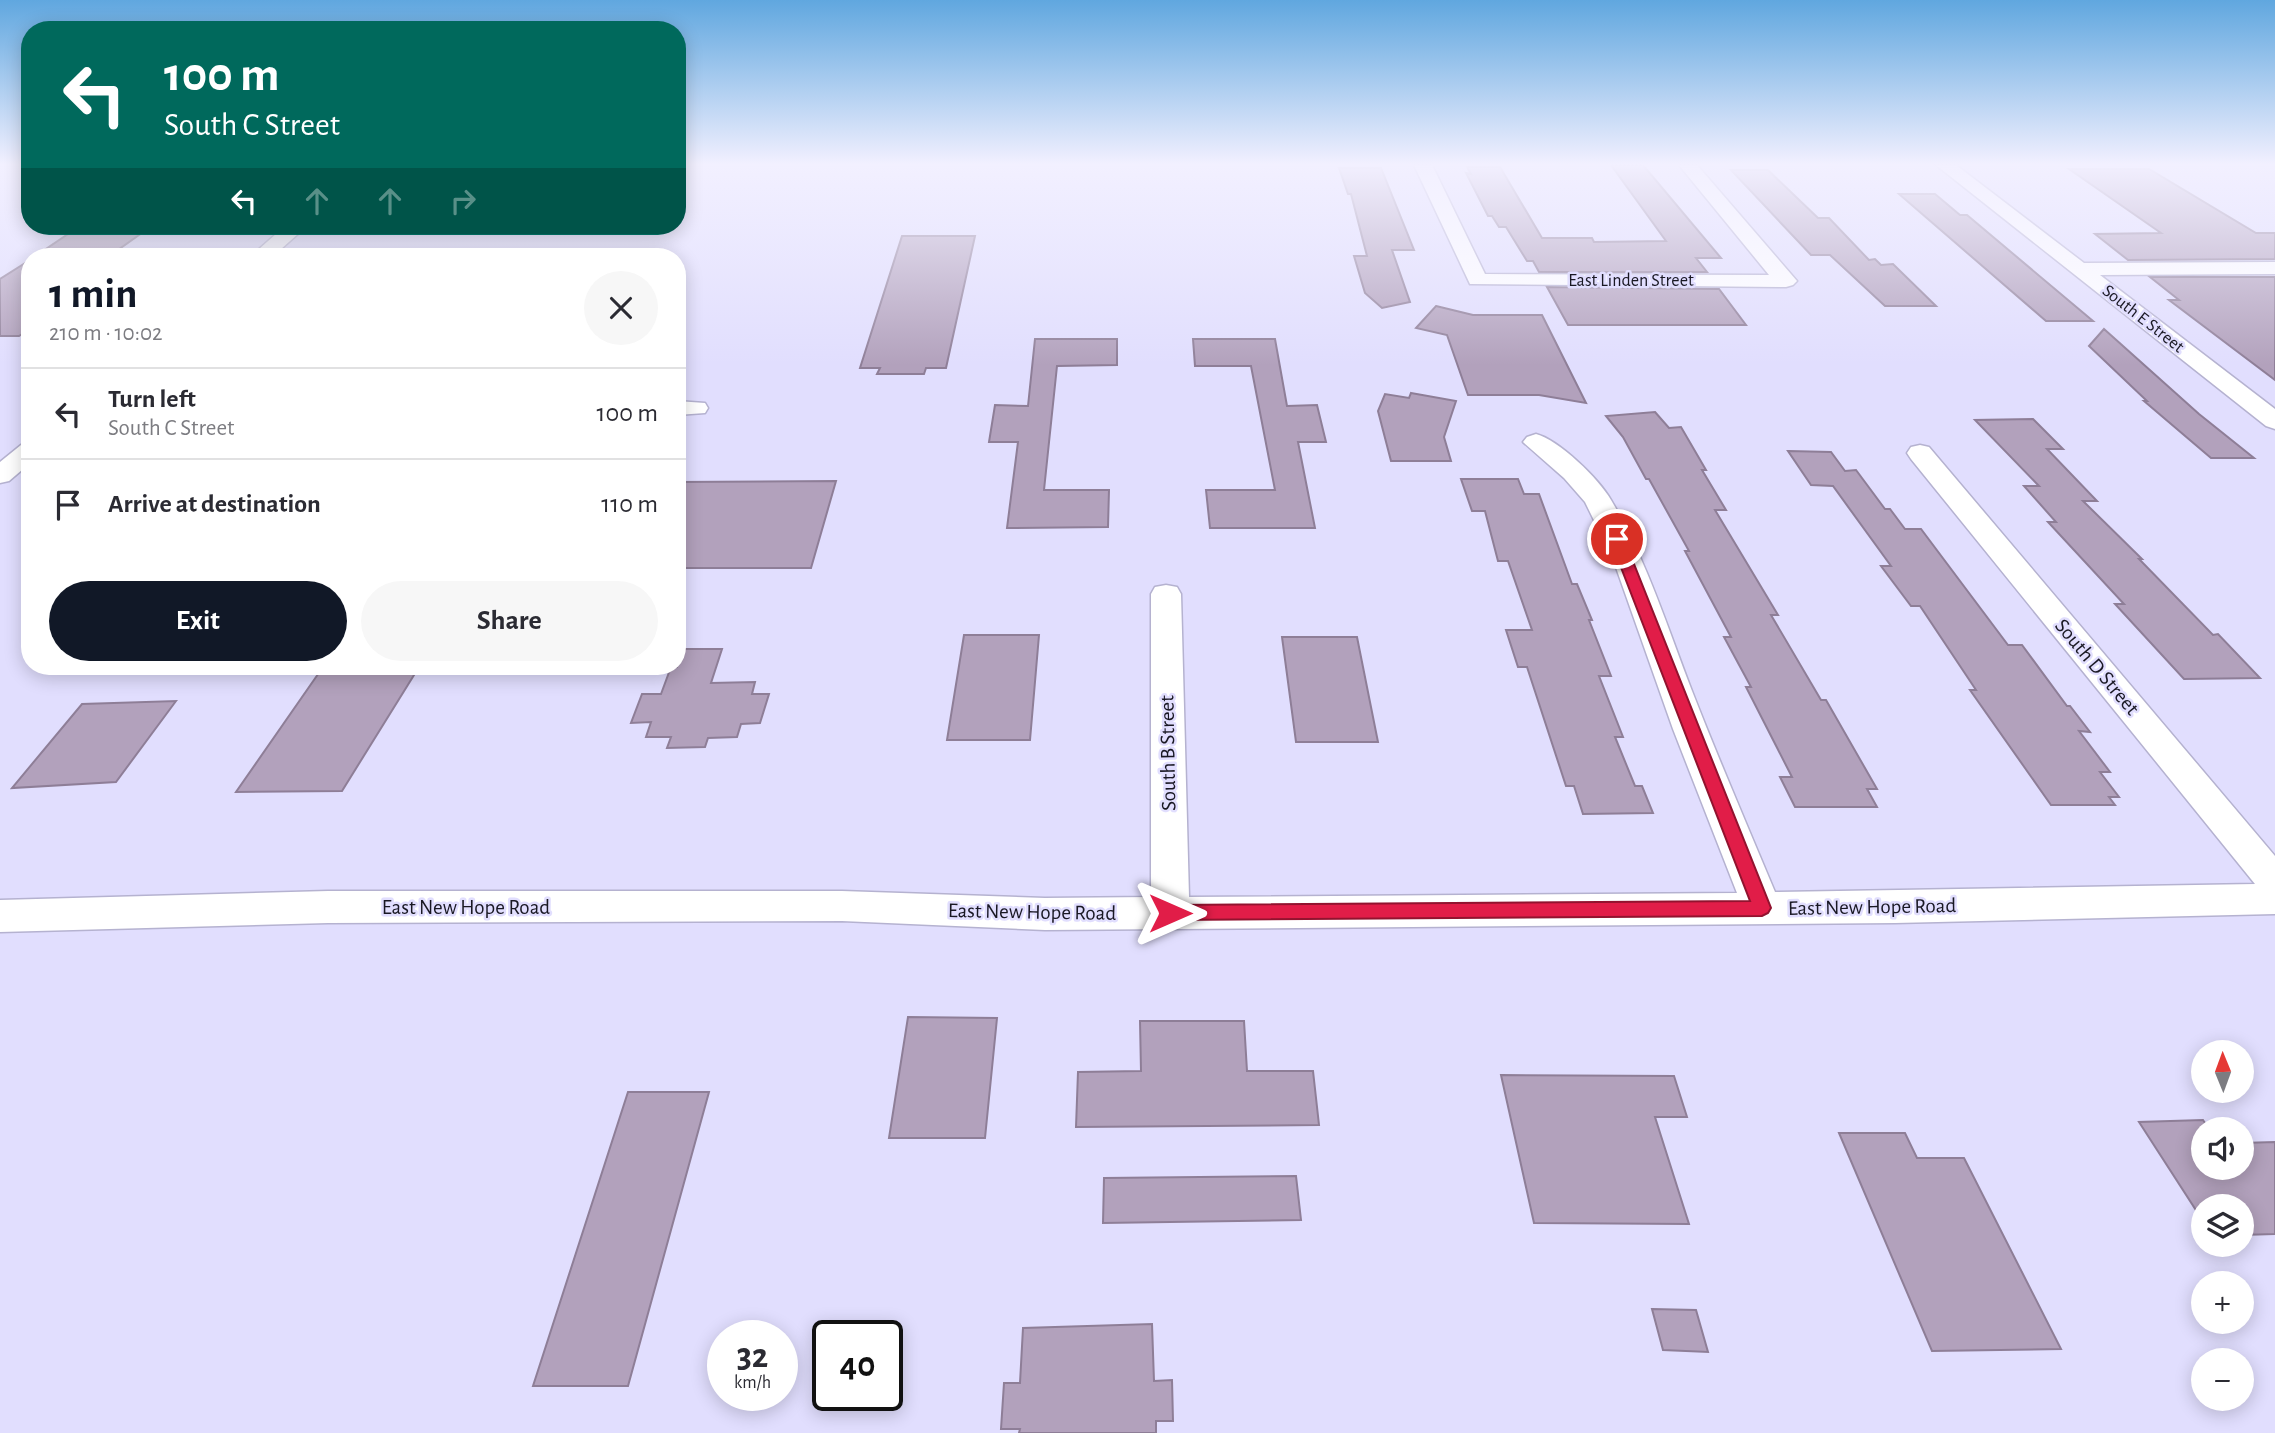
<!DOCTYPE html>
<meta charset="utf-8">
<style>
body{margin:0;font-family:"Alegreya Sans",sans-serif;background:#f7f7f7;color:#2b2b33;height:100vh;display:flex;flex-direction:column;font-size:26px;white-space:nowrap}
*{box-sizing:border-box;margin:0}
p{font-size:23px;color:#7c7c81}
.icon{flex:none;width:38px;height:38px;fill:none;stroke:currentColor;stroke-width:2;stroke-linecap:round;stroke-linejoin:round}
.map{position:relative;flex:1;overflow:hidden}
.side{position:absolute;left:21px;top:248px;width:665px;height:427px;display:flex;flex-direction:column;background:#fff;border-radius:28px;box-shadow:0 4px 18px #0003}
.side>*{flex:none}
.banner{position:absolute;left:21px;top:21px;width:665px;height:214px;border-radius:28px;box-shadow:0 4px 18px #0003;background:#00695c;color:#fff;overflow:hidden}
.needle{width:46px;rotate:359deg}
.fabs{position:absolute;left:2191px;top:1040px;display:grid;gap:14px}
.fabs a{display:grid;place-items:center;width:63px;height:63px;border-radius:50%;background:#fff;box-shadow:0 4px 18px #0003;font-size:35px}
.speed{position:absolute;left:707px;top:1320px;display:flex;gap:14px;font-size:35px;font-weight:700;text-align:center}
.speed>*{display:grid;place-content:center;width:91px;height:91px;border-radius:50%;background:#fff;box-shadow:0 4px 18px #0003;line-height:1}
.speed small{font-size:18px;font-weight:400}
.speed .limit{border:4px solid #111;border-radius:10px;background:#fff;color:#111}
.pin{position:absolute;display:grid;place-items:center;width:60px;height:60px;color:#fff;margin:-30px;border:4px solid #fff;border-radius:50%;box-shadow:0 2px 7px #0007}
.me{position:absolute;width:77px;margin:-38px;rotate:90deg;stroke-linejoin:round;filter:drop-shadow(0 0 5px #0008)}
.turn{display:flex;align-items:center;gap:24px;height:147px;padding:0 28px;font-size:32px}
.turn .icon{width:91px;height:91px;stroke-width:2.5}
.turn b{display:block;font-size:49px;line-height:60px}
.lanes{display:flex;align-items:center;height:66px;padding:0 28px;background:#0003;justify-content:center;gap:35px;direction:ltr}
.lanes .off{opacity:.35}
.round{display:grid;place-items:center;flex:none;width:74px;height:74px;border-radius:37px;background:#f7f7f7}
.summary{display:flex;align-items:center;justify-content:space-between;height:119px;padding:0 28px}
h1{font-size:42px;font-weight:600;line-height:52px;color:#111827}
.cta{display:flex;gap:14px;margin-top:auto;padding:14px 28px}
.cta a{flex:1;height:80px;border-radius:42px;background:#111827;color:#fff;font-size:28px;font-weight:600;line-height:80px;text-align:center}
.cta a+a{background:#f7f7f7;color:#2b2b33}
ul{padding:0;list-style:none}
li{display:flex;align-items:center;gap:21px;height:91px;padding:0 28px;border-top:2px solid #e1e1e2}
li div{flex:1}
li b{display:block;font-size:26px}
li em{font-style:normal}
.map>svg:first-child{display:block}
.building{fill:#b2a1bc;stroke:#8e7e97;stroke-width:2}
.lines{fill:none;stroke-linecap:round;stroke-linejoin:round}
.minor-casing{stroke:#b5b2d0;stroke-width:3}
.minor{fill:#fff;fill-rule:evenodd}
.route{fill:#e11d48;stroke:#92132f;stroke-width:2}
.labels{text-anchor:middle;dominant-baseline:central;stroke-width:5;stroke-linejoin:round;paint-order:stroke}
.far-street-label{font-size:18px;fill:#191823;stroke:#e1defe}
.street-label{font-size:21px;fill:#191823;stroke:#e1defe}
</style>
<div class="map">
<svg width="2275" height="1433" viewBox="0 0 2275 1433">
<rect width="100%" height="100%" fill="#e1defe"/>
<!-- building -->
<path class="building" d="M1611,165H1643L1721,258H1696L1707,272H1539L1533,261H1527L1506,227H1499L1492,216H1488L1466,173L1471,174L1467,167H1500L1542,238H1592L1594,242L1666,241Z
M1339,168H1381L1414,250H1392L1410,302L1382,308L1365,293L1354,256H1367L1351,194H1348Z
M2069,169H2149L2256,233H2275V259L2128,260L2095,234L2161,233Z
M1731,170H1768L1818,218H1829L1869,260L1875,259L1881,265L1893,264L1936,306H1885L1830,255H1811Z
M1899,194H1935L1960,215H1967L2093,321H2046Z
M74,230H146L108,257H34Z
M902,236H975L946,368H926L924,374H877L880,368H860Z
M30,260V329L19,336H0V279Z
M2150,277H2275V380L2169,300H2179Z
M1547,287L1719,289L1746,325H1568Z
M1436,306L1473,315H1542L1586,403L1539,395H1468L1447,335L1416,328Z
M2104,329L2199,414L2254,458H2211L2144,401H2147L2089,346Z
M1035,339H1117V365L1057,366L1044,490H1109L1108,527L1007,528L1018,442H989L995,405L1028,406Z
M1193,339H1275L1287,406L1317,405L1326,442H1298L1315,528H1210L1206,490H1275L1251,366H1195Z
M1411,393L1456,401L1444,437L1451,461H1391L1378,411L1385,394L1409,398Z
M1655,412L1669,428L1681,427L1706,470H1702L1726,510H1715L1778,615H1771L1821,700H1826L1877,789H1867L1877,807H1795L1780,777H1792L1746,687H1751L1724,637H1731L1685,551H1689L1649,479H1646L1623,437L1606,416Z
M2033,419L2063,449H2047L2097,501H2083L2142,559H2139L2213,635L2218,634L2260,678L2184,679L2115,604H2124L2048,522H2056L2024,486H2039L1975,420Z
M1788,451L1831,452L1845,471L1856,470L1885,509H1890L1905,529H1921L2008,645H2022L2067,706H2070L2090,732L2079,731L2110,772H2100L2119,797H2109L2115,805H2051L1970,690H1976L1920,606H1911L1881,566H1891L1833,486L1811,485Z
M1461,479H1518L1524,494H1539L1572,584H1577L1592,620H1589L1611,676H1599L1623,737H1615L1635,786H1642L1653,813L1583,814L1574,786H1566L1527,667H1518L1506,630H1532L1508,561H1498L1485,511H1472Z
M836,481L811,568H677V482Z
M964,635H1039L1030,740H947Z
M1282,637H1357L1378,742H1296Z
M678,649H722L711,683L755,682L752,694H769L760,723L741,724L737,737L708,738L705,747L667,748L671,737H646L651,722L631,723L642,694H661L671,667H677Z
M323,667H419L342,791L236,792Z
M176,701L116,782L12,788L82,704Z
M908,1017L997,1018L985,1138H889Z
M1140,1021H1244L1247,1071H1313L1319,1125L1076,1127L1078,1072L1141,1071Z
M1501,1075L1674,1076L1687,1117H1655L1689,1224L1534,1223Z
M628,1092H709L628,1386H533Z
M2203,1120L2209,1129H2203V1167H2242V1143L2275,1142V1234L2242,1235V1206H2203V1221L2139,1122Z
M1839,1133H1905L1917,1158H1964L2061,1349L1932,1351Z
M1296,1176L1301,1220L1103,1223L1104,1178Z
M1652,1309L1696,1310L1708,1352L1663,1350Z
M1152,1324L1154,1381L1172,1380L1173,1421H1156V1433H1019L1020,1429H1001L1004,1383H1020L1023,1328Z"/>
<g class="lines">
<!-- minor casing -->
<g class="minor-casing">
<path id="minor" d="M1414,165H1432L1485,274L1769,275L1679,165H1697L1797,281L1793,285L1786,287L1470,284Z
M1936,165H1956L2084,263L2275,262V274L2100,275L2275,409V429L2266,426Z
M285,226H307L272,257H250Z
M677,401L705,403L708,408L705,413L677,415Z
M1536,434C1559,440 1599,479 1611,500C1646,559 1667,626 1692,691C1718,758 1747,825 1775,892L2255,884L1911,459L1907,453L1911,447L1920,445L1929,447L2275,856V914L1895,923L1045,930L842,921L328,923L0,932V900L328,891H842L1045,898L1151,897V594L1155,587L1166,585L1177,587L1181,594L1189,897L1737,893L1673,729L1613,559L1585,502L1564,478L1523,442L1527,437Z
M30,442V463L9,481L0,483V462L21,445Z"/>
</g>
<!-- minor -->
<use href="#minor" class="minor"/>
</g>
<!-- sky -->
<linearGradient id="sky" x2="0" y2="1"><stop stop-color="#60a7df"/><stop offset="0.45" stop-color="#f2f0ff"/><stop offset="1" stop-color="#f2f0ff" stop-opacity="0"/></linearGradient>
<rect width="2275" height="365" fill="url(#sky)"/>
<!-- route -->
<path class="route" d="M1617,535L1624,539L1771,908L1768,913L1762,916L1170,920L1163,918L1160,913L1163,908L1170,905L1750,901L1610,539Z"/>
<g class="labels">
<!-- far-street labels -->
<g class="far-street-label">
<text x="1631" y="281">East Linden Street</text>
<text transform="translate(2143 319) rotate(38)">South E Street</text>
</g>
<!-- street labels -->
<g class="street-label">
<text transform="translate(2097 667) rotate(50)">South D Street</text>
<text transform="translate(1168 753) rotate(-91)">South B Street</text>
<text x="466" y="907">East New Hope Road</text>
<text transform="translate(1872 907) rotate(-1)">East New Hope Road</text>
<text transform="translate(1032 912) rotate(1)">East New Hope Road</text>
</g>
</g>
</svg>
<div class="fabs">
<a><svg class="needle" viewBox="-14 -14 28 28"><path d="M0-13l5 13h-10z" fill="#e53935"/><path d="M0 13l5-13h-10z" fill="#7c7c81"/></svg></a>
<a><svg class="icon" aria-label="sound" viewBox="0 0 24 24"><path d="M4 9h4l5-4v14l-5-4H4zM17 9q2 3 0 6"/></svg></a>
<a><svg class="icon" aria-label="layers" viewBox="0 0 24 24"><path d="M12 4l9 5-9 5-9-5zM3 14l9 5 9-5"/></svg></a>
<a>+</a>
<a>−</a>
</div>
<div class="speed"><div>32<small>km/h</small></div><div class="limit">40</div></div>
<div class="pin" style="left:1617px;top:539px;background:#d93025"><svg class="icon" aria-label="arrive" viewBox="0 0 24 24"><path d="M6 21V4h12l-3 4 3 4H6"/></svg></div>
<svg class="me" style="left:1170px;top:913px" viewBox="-20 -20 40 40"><path d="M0-17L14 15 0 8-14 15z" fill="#e11d48" stroke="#fff" stroke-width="4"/></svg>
<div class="banner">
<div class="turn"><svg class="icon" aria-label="left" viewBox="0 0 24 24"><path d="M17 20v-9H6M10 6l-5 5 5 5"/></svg><div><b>100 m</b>South C Street</div></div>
<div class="lanes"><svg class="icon" aria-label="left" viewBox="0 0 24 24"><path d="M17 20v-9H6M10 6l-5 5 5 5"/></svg><svg class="icon off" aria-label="ahead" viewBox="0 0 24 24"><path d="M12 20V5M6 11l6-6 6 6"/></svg><svg class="icon off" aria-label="ahead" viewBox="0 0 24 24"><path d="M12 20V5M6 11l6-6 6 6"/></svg><svg class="icon off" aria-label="right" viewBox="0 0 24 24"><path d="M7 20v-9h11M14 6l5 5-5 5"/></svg></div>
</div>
<section class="side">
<div class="summary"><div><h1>1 min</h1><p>210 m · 10:02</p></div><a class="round"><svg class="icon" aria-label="close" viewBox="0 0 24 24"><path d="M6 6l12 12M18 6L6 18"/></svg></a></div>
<ul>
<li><svg class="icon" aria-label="left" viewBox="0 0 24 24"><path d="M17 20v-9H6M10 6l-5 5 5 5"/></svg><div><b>Turn left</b><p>South C Street</p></div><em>100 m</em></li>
<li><svg class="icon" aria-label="arrive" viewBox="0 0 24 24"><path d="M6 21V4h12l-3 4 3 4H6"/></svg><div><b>Arrive at destination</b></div><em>110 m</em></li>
</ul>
<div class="cta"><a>Exit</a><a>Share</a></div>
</section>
</div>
